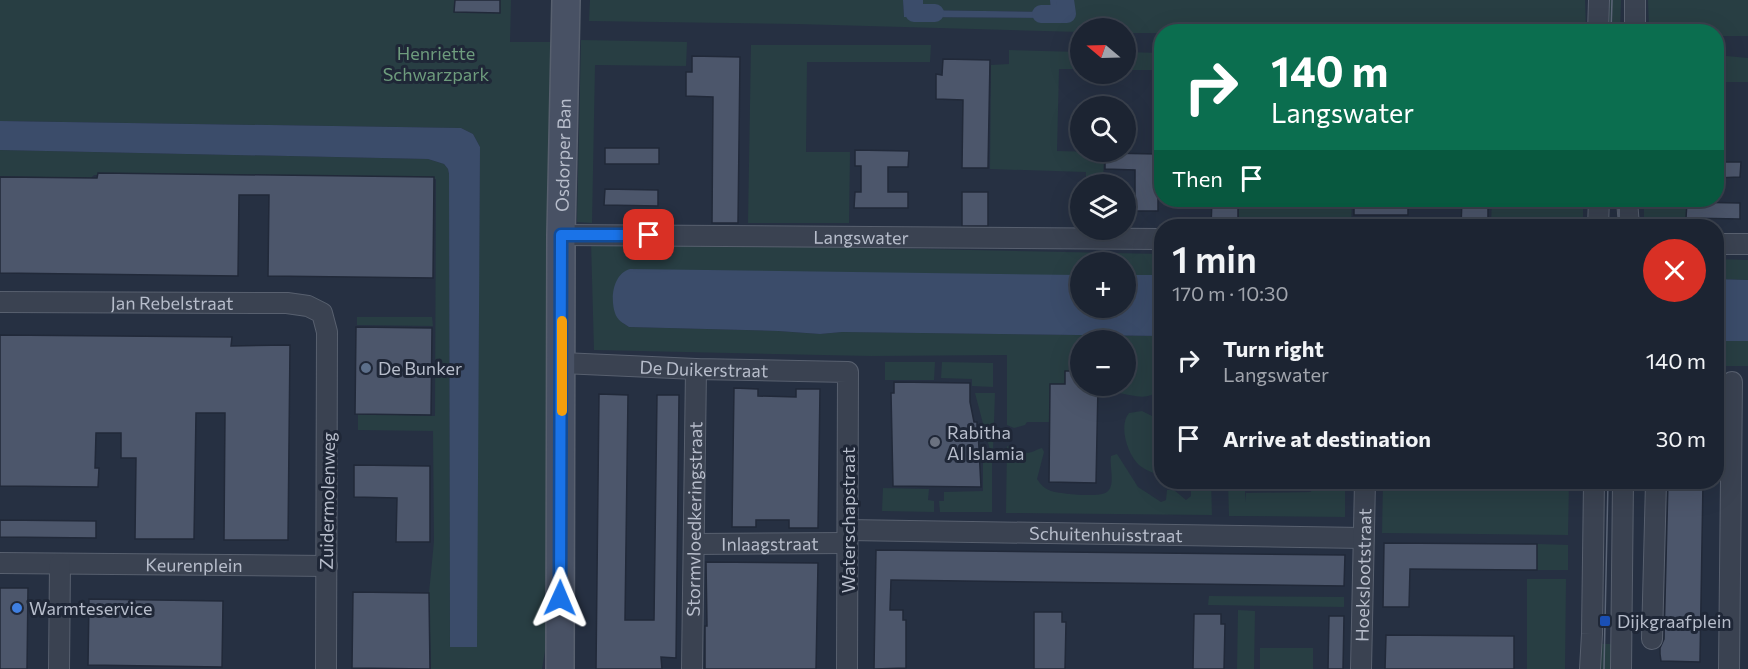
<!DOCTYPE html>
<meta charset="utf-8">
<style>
body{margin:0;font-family:Commissioner,sans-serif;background:#29303e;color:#f1f3f6;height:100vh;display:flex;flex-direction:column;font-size:22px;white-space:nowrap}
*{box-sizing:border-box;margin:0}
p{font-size:20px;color:#a0a4ac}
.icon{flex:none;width:33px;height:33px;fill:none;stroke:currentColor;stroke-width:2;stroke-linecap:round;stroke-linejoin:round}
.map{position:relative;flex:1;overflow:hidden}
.panel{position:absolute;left:1154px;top:219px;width:570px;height:270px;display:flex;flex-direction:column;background:#1c2432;border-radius:24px;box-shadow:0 6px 24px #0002,0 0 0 2px #3a414d}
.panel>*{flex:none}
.banner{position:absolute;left:1154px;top:24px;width:570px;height:183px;border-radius:24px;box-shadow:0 6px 24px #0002,0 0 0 2px #3a414d;background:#0b6e4f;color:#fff;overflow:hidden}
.needle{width:39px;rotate:289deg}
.fabs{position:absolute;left:1070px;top:18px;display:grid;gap:12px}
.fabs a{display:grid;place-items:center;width:66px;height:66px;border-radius:50%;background:#1c2432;box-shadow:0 6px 24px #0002,0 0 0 2px #3a414d;font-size:30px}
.pin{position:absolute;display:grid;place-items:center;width:51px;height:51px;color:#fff;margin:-26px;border-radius:12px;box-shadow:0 3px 9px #0006}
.me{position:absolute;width:66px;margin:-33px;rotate:1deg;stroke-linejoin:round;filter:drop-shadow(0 0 4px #0008)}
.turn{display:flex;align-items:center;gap:21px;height:126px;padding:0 18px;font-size:27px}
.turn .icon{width:78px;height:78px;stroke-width:2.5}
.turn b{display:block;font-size:42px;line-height:51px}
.then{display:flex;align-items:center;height:57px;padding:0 18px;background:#0003;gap:12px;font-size:22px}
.round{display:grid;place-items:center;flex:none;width:63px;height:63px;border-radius:32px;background:#29303e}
.summary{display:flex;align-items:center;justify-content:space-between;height:102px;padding:0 18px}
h1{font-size:36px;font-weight:600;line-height:45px}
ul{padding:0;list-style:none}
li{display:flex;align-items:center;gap:18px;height:78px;padding:0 18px}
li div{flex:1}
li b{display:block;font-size:22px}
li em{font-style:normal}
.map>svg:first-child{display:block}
.green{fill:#283e43}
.water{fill:#3b4c6a}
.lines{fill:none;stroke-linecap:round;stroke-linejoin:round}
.canal{stroke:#3b4c6a;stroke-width:18}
.building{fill:#4c566b;stroke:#212939;stroke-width:1.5}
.street-casing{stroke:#58606f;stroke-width:22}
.secondary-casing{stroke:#58606f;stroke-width:30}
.street{stroke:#3a4251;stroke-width:20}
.secondary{stroke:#485164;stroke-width:27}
.tram{stroke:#5c6678;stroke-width:1.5}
.route-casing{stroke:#114b97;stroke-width:15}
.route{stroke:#1a73e8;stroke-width:10}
.slow{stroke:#f59e0b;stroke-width:10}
.service-dot{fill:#5c6f8a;stroke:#1f2737;stroke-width:2}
.worship-dot{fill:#6b7280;stroke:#1f2737;stroke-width:2}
.shop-dot{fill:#3f7fe0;stroke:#1f2737;stroke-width:2}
.transit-dot{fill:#1a4fb4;stroke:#1f2737;stroke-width:2}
.labels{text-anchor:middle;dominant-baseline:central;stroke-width:6;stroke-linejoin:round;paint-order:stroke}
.park-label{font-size:18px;fill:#6e9c7d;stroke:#1f2737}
.street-label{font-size:18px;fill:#b7bdcb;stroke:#1f2737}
.poi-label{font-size:18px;fill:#b7bdcb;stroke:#1f2737;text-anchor:start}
</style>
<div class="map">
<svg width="1748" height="669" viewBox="0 0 1748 669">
<rect width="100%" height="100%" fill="#263042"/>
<!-- green -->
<path class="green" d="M0,0H511L510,42H551L545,651L542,669H431L429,593L434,541L433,431L358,430V414L435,416L436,179H268L94,175L91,178L0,176V150L428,159L444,164L448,169L449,174L450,647H476L480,147L473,134L461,128L0,121Z
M590,0H903L904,17L1050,18C1065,17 1063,12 1066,0H1585L1586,27L1581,32H1161V33H1125V28H1080V32L797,24L589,21Z
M913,0H1050L1051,12L914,10Z
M1605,0H1621L1620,31L1605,32Z
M1648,0H1748V36H1716V32L1652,31L1649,28Z
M581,40L687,42L686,66L595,65L592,223L577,222Z
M751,45H931L930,62H807L806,152H850L849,223H748Z
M1009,50L1080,52V69H1059L1057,151L1104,152L1103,184H1086V172L990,169L991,65L1009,64Z
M1125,52L1161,53V70H1125Z
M1716,55L1748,58V82H1716Z
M1239,200H1352L1351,226H1239Z
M1492,200H1583V224L1491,223Z
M1644,200H1687V226L1644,225Z
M591,242L1161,254V275H1125V262H1080V275L613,297C614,312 616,319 629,327L778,331L820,334L842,332L1161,336V389C1146,402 1135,395 1118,393C1112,393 1105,393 1098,393V386H1125V340H1080V384H1051L1050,422H1027L1025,425L1014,428L1007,425V355L871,356L594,350Z
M1716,259L1748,260V280L1716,279Z
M357,317H432L433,326L357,325Z
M1716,341H1748V366H1716Z
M885,362H935L934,380H885Z
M942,362L993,363V387L972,386V379L941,378Z
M975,393H995L993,450H990Z
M1161,398V476C1154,473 1145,470 1139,465C1128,455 1118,426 1129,413L1142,411L1152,416Z
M1007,446C1013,447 1024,453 1027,453C1032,453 1037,449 1042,448L1044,452L1037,479C1040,484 1045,489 1051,491C1061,494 1099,498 1107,492C1116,485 1109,466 1111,456L1117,454L1138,487L1161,502L1166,500L1167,490H1174L1186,500L1191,496V482H1211L1212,515L1006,513Z
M983,459H992V512H940L939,501H944V492L983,491Z
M1228,482H1245V502L1246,493L1311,492L1312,482H1345V517L1229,516Z
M1383,482H1569L1568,535L1382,533Z
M883,488L929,489L928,500L934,501V512L882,511Z
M1537,544L1568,545V570H1537Z
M1527,579H1566L1565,669H1527Z
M1209,596L1344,597V607L1208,605Z
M1238,610L1255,611L1254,669H1237Z
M1598,644H1618L1617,669H1595Z
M1260,648H1313V669H1260Z"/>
<!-- water -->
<path class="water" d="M903,0H913L914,10L1051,12L1050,0H1066L1064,15L1061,18H1050L904,17Z
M0,121L461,128L473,134L480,147L477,647H450L449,174L448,169L444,164L428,159L0,150Z
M630,269L1080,275V308H1125V275H1161V336L842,332L820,334L778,331L629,327C623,323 617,320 615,313C610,298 613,274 630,269Z
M1716,279L1748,280V341H1716Z"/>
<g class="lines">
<!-- canal -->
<path class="canal" d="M914,0V13H935
M1041,14H1067L1065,0"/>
</g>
<!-- building -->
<path class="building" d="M455,0H500V13L454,12Z
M692,56L740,57L738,223H712L713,97L686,96V72H692Z
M943,59L990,60L988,168H962L963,100L936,99V74L942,75Z
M605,148H659V164H605Z
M855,150L909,151L908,167H888V192H908V208H854L855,192H861V166H855Z
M1105,153L1158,154V211H1125V195H1135V170L1105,169Z
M1716,162H1741L1740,177L1716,178Z
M98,173L434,177L433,278L268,276L269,195H239L238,276L0,273V177L97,178Z
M605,189L658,190V206L604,205Z
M962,192H988V226H962Z
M1212,200H1238V226H1211Z
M1354,200H1408V215H1354Z
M1462,200H1488V226H1461Z
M1687,202L1740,203V219L1686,218Z
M356,327L432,328L431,415L355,414Z
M0,335L232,337L231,346L290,345L288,540H224L225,413H196L194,539H135L136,458H121V433H96L95,468H99L98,487L0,486Z
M1065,371H1080V386H1098L1096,483L1049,482L1050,384H1065Z
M894,382L970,383V402L974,422H977V431L978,430L981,487L893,486L891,393H894Z
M734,388L758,389V396L796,397V389H820L818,528H789V520H756V527H732Z
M599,394L628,395L625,620H654L657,395H679L676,658L661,657L662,669H596Z
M354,465L430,466V542H396L397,498L354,497Z
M1668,482H1703L1700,662L1661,661L1660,654V648L1664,639Z
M0,520L96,521V538L0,537Z
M1384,543L1537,544V570L1410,569L1409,607H1383Z
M876,550L1345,555L1344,586L891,580L890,610H903V620H906V668L874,669Z
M706,562L818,563L816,669H705V626H707Z
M0,588H28L27,669H0Z
M353,592L429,593L430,669L352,668Z
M89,599L223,601L222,667L88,665Z
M1034,612H1062V622H1066L1065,669H1034Z
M1194,614H1221V624H1225L1224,669H1193Z
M1329,616H1344L1343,669H1328Z
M1386,635L1514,636V669H1385Z"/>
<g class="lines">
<!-- street casing -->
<g class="street-casing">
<g id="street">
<path d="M1598,32L1599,0"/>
<path d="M1635,32V0"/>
<path d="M1627,200L1629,226"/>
<path d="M1598,226L1599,200"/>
<path id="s1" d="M561,235L1161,239"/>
<path d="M1716,244H1748"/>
<path id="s2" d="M0,302L287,303L308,306L322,313L327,332L326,669"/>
<path id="s3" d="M562,363L696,369L848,372L847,669"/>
<path id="s4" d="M848,530L1363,538"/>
<path id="s5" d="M694,544L847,543"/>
<path id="s6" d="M0,563L327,566"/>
<path d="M1652,639L1656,482"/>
<path d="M59,669L60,564"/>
<path id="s7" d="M692,669L696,369"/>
<path id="s8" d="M1361,669L1365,482"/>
<path d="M1590,669L1592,634L1594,482"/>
<path d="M1621,669L1623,482"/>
<path d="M1729,669L1732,382"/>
</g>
</g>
<!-- secondary casing -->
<g class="secondary-casing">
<g id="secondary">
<path id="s9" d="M560,669L561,235L566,0"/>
</g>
</g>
<!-- street -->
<use href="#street" class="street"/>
<!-- secondary -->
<use href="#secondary" class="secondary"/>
<!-- tram -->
<path class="tram" d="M1611,32L1612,0
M1619,200V226
M1604,669L1608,482"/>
</g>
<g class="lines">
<!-- route casing -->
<g class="route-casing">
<path id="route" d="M560,598L561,235H649"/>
</g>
<!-- route -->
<use href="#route" class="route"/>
<!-- slow -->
<path class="slow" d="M562,411V321"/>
</g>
<!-- markers -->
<circle class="service-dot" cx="366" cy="368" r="6"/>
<circle class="worship-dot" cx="935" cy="442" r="6"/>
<circle class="shop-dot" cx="17" cy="608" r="6"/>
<rect class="transit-dot" x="1599" y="615" width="12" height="12" rx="3"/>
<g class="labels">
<!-- park labels -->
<g class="park-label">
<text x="436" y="53">Henriette<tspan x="436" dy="21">Schwarzpark</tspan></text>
</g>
<!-- street labels -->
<g class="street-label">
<text stroke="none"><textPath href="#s9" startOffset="514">Osdorper Ban</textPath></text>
<text stroke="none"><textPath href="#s1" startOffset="300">Langswater</textPath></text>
<text stroke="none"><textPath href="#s2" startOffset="172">Jan Rebelstraat</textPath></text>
<text stroke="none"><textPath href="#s3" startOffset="142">De Duikerstraat</textPath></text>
<text transform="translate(327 501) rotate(-89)">Zuidermolenweg</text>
<text stroke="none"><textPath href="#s7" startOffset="150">Stormvloedkeringstraat</textPath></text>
<text transform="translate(848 520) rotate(-90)">Waterschapstraat</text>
<text stroke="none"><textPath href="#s4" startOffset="258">Schuitenhuisstraat</textPath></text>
<text stroke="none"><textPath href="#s5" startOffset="76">Inlaagstraat</textPath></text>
<text stroke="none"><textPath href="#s6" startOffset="194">Keurenplein</textPath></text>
<text stroke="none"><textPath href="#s8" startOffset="94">Hoekslootstraat</textPath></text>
</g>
<!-- poi labels -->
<g class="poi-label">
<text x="378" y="368">De Bunker</text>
<text x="947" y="432">Rabitha<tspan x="947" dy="21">Al Islamia</tspan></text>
<text x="29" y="608">Warmteservice</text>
<text x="1617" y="621">Dijkgraafplein</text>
</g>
</g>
</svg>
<div class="fabs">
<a><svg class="needle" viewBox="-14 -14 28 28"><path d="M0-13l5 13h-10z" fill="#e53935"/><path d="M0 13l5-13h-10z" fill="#a0a4ac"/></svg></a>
<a><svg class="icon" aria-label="search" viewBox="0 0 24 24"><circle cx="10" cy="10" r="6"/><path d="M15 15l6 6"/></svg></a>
<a><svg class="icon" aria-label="layers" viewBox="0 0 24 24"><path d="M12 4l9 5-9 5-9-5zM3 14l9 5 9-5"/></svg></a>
<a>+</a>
<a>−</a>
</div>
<div class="pin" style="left:649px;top:235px;background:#d93025"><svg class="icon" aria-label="arrive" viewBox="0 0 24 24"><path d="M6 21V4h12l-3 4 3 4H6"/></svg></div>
<svg class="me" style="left:560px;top:598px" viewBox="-20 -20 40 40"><path d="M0-17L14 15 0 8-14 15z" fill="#1a73e8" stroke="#fff" stroke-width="4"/></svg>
<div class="banner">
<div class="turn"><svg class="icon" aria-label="right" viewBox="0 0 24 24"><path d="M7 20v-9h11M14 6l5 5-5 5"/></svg><div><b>140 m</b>Langswater</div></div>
<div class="then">Then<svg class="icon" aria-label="arrive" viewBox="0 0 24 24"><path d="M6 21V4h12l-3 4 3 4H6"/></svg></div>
</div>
<section class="panel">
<div class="summary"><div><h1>1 min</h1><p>170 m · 10:30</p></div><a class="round" style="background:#d93025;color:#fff"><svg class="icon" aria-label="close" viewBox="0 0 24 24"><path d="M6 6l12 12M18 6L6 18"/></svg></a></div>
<ul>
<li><svg class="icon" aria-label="right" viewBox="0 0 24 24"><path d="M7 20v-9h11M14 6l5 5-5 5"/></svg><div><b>Turn right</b><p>Langswater</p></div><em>140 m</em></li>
<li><svg class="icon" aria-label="arrive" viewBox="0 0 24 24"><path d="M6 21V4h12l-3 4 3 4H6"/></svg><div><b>Arrive at destination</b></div><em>30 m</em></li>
</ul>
</section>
</div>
